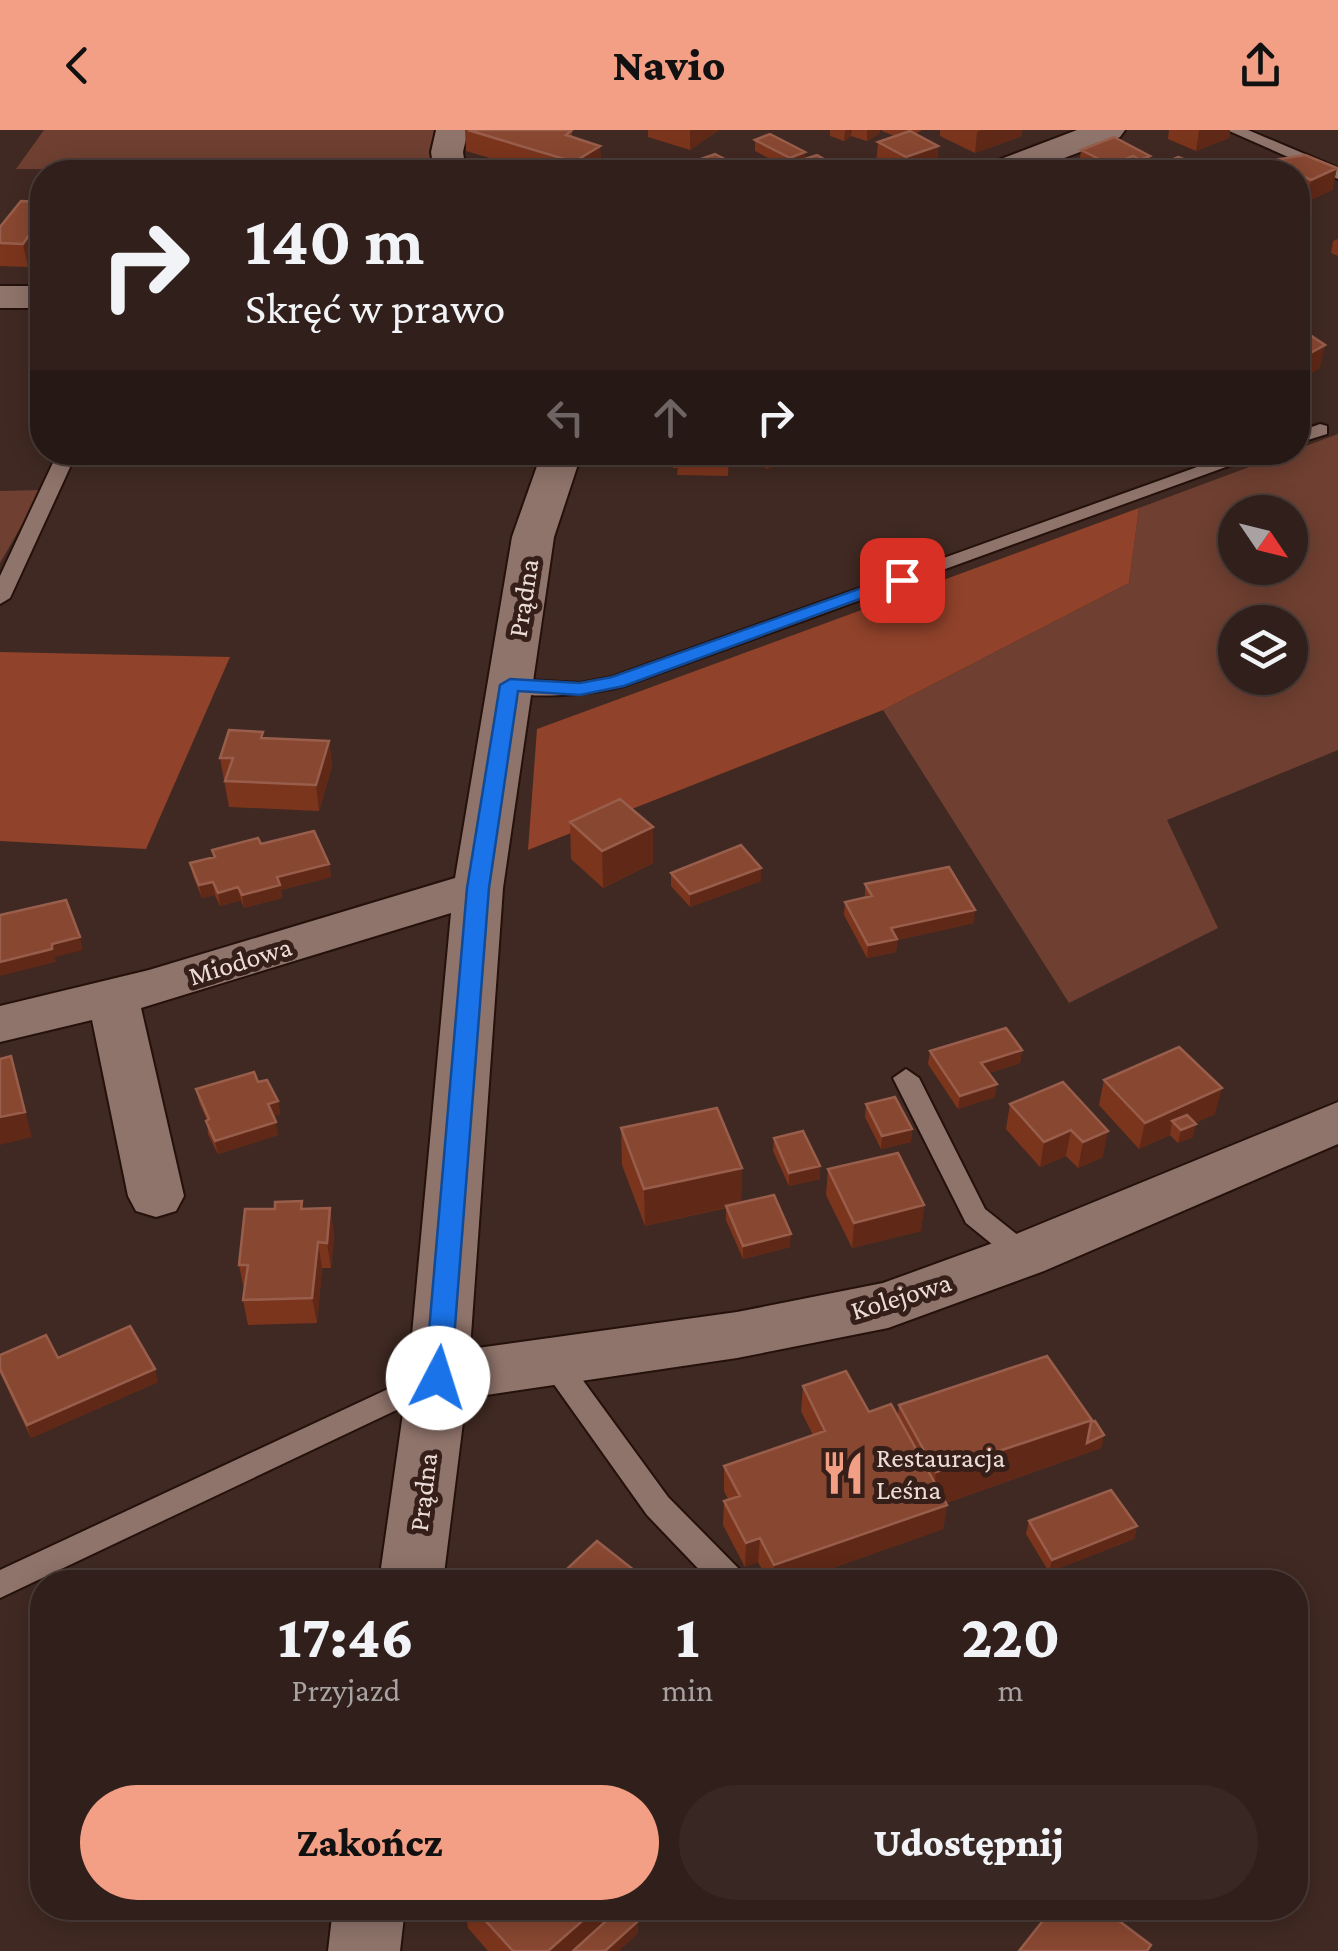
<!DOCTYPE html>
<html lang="pl">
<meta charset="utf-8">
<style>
body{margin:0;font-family:"Crimson Pro",serif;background:#382723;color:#f1f3f6;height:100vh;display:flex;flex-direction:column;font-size:38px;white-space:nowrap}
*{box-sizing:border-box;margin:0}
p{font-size:32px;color:#a8a2a2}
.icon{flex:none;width:55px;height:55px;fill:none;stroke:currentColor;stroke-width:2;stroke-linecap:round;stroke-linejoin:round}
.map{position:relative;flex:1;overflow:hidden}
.drawer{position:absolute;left:30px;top:1440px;width:1278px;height:350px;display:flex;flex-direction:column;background:#301f1a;border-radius:40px;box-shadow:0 5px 25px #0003,0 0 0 2px #4b3d39}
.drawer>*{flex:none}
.top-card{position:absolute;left:30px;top:30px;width:1280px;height:305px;border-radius:40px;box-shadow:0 5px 25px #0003,0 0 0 2px #4b3d39;background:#301f1a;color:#f1f3f6;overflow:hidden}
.needle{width:65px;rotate:125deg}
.tools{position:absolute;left:1218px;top:365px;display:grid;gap:20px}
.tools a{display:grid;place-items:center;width:90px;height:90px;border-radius:50%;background:#301f1a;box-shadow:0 5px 25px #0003,0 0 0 2px #4b3d39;font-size:50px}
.pin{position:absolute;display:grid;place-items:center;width:85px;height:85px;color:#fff;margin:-42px;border-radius:20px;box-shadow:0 5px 15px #0006}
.me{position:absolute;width:110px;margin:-55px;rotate:5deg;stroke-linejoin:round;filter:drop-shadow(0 0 8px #0008)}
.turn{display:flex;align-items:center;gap:35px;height:210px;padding:0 50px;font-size:45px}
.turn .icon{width:130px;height:130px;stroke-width:2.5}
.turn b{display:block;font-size:70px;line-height:85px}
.lanes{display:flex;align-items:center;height:95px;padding:0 50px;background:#0003;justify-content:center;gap:50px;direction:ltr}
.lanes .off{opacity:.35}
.eta{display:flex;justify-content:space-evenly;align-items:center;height:170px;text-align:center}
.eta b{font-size:60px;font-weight:800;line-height:70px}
.cta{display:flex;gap:20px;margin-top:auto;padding:20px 50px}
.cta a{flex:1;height:115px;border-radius:60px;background:#f39f85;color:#111;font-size:40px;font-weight:800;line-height:115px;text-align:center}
.cta a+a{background:#382723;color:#f1f3f6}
header{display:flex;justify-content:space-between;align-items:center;height:130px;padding:0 50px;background:#f39f85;color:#111;font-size:45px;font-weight:800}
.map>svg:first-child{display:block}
.green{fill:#6f4031;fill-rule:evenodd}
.forest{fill:#90422a}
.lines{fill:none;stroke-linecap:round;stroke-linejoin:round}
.lane-casing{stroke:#25110b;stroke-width:4}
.street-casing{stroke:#25110b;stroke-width:4}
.secondary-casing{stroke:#25110b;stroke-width:4}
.lane{fill:#8f746b;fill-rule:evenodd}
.street{fill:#8f746b;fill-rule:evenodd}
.secondary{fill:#8f746b;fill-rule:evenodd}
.wall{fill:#7c351d}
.shaded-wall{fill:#5f2817}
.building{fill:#884731;stroke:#985e4b;stroke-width:2.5}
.route{fill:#1a73e8;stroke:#114b97;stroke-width:2.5}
.labels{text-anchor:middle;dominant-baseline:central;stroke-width:10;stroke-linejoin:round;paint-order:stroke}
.street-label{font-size:28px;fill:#ecdcd7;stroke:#351f18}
.poi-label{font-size:28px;fill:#ecdcd7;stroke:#351f18;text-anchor:start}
</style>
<header><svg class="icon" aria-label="back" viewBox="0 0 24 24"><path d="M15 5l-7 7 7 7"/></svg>Navio<svg class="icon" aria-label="share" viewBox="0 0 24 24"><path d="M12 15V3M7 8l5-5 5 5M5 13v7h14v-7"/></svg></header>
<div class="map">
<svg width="1338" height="1821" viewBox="0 0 1338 1821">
<rect width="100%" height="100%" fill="#402922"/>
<!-- green -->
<path class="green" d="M44,0H440L436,42L16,39Z
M1338,304V620L1167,690L1218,798L1069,873L883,580L1129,453L1139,378ZM1235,382H1290V438H1235ZM1235,492H1290V548H1235Z
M42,360L0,433V361Z"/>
<!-- forest -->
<path class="forest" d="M1139,378L1129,453L883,580L528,720L537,599Z
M0,522L230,527L146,719L0,711Z"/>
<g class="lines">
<!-- lane casing -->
<g class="lane-casing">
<path id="lane" d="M1227,0H1248L1338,38V49Z
M1320,294L1327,296V304L1298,313V302Z
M58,322H77L10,468L0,474V446Z
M1239,322H1267L624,556C598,563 519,574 498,555L509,549L580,553L612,547Z
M906,939L919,948L985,1079L1034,1118L1038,1125L1034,1132H1014L966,1093L893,948Z
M553,1220L563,1223L668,1367L743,1443L747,1452H711L647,1385L543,1239L539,1231L543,1223Z
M433,1238L443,1242L447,1250L443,1258L0,1468V1440Z"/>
</g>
<!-- street casing -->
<g class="street-casing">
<path id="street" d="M436,0H468L463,22L466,42H434L431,22Z
M542,322H582L554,407L503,758L470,1219L737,1182L883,1153L1004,1109L1338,972V1014L1044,1141L888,1198L737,1228L466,1268L443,1452H379L408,1248L451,783L141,878L184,1066L176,1081L156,1087L136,1081L128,1066L92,890L0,912V876L149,840L455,748L512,407Z
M333,1778H405L400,1821H328Z"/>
</g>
<!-- secondary casing -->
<g class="secondary-casing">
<path id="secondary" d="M1077,0H1125L1120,7L1027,42H980L985,35Z
M0,156H42V178H0Z"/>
</g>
<!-- lane -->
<use href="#lane" class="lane"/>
<!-- street -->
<use href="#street" class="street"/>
<!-- secondary -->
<use href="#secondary" class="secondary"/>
</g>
<!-- wall -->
<path class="wall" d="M465,0H572V7L600,16L601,38L593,42H523L530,40L466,21Z
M648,0H719L690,20L648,7Z
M830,0H880V3L867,11L851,6L844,11L830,6Z
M882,0H922L915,4L938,16L937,38L924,42H892L876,34L878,12L894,6L882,1Z
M940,0H1022V6L975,23L940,6Z
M1169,0H1230L1229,8L1196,21L1168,9Z
M755,10L805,29L843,42H777V38L783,36L755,21Z
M1081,20L1150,26L1148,42H1078Z
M1280,29L1337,38L1332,60L1306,72L1298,68V42H1278Z
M698,30L750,42H698Z
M1167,32L1204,42H1166Z
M42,72V128H34L28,137L0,136V113Z
M1338,109V126L1331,123L1333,111Z
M1298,197L1320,238L1298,250Z
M660,322H729L728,346L677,345L678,338H673V326L660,325Z
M757,322H788V332L767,339L757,330Z
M264,608L329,611L332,636L319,681L229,677L220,628Z
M570,692L653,733L603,758L571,729Z
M261,714L329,734L331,747L281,760L282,768L244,778L241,770L220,776L215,765L202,768L193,746L190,733L213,727L212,720Z
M761,738V751L690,777L671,756V743Z
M865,754L974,793L897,810L896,822L867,828L844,785L845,772L865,768Z
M1022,920L1020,933L989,943L995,967L958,979L928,934L930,921Z
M1104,950L1215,984L1195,993L1193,1007L1178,1013L1170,1005L1139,1019L1099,975Z
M258,952L278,971L280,984L273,986L278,1005L218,1024L208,1004L207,990L199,972L196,959Z
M1063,952L1103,1027L1078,1038L1066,1026L1040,1037L1006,999L1010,974Z
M866,974L912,999L911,1012L881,1019L865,987Z
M621,998L742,1038L741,1073L790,1117L743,1129L726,1090V1078L645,1096L622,1035Z
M774,1008L820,1049L789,1056L773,1021Z
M828,1039L924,1075L921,1101L852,1118L826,1065Z
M302,1071L303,1079L330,1078L334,1104L331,1138H322L317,1193L248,1195L243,1170L244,1160L239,1135L275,1079Z
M0,1225L58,1228L158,1252L31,1308L0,1243Z
M803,1256L869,1282L896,1284H898L899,1275L1091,1292L1104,1305L1101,1318L946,1373L947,1375L943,1399L793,1452H769L758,1432L745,1437L723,1395L724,1371L728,1369L724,1361V1336L813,1305L801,1281Z
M1029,1391L1137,1396L1134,1409L1049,1442L1026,1404Z
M465,1778H623L637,1792L638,1803L618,1821H488L468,1798Z"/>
<!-- shaded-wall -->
<path class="shaded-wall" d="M690,0H719L690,20Z
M845,0H852L851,6L844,11Z
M867,0H880V3L867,11Z
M981,0H1022V6L975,23L977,2Z
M1199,0H1230L1229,8L1196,21Z
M600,16L601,38L593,42H575L574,32Z
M938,16L937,38L924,42H905L906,27Z
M805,22V34L790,39V28Z
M1133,26L1130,42H1110L1111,35Z
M1150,26L1148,42H1138L1140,30Z
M1337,38L1332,60L1306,72L1311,50Z
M29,105L34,128L28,137L23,114Z
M1325,215L1320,238L1298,250L1303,227Z
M779,322H788V332L767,339L768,326Z
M329,611L332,636L319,681L316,655Z
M653,697V733L603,758L602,721Z
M329,734L331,747L281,760L282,768L244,778L242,765L277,747Z
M761,738V751L690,777V764Z
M213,752L215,765L202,768L199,755Z
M238,757L241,770L220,776L218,763Z
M975,780L974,793L897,810L896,822L867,828L868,815L891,798Z
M80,807L83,820L55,827L56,832L0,846V832L52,814Z
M1022,920L1020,933L979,946L981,933Z
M11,926L32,1007L0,1015V987Z
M997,954L995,967L958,979L960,966Z
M1222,958L1215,984L1181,1000L1172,991L1170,1005L1139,1019L1145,993Z
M278,971L280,984L270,987L268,974Z
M276,992L278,1005L218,1024L215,1011Z
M1196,994L1193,1007L1178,1013L1181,1000Z
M912,999L911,1012L881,1019L882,1006Z
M1071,1000L1066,1026L1040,1037L1044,1012Z
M1108,1001L1103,1027L1078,1038L1083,1012Z
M820,1036V1049L789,1056V1043Z
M742,1038L741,1074L645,1096L644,1059Z
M924,1075L921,1101L852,1118L854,1093Z
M330,1078L334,1104L331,1138L327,1113Z
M791,1104L790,1117L743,1129V1116Z
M318,1112L322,1138L317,1193L312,1168Z
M155,1239L158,1252L31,1308L27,1295Z
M1092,1290L1087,1313L1104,1305L1101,1318L931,1378L936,1342Z
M947,1375L943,1399L793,1452H773L774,1435Z
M1137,1396L1134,1409L1049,1442L1052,1430Z
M760,1408L758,1432L745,1437L746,1413Z
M597,1778H605L606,1803L586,1821H548Z
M637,1792L638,1803L618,1821H605Z"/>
<!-- building -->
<path class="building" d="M468,0H572L566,5L600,16L574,32Z
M910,1L938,16L906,27L878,12Z
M770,4L805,22L790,28L755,10Z
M1114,7L1150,26L1140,30L1133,26L1111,35L1081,20Z
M715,24L750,42H721L698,30Z
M817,25L843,40L837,42H791L777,38Z
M1305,25L1337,38L1311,50L1298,44V42H1293L1279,36L1288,33L1280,29Z
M1178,27L1205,38L1193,42L1167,32Z
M537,37L545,42H523Z
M21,71L42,72V103L41,106L29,105L23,114L0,113V97Z
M1298,197L1325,215L1303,227L1298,224Z
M229,600L263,602L261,608L329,611L316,655L225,651L233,628H220Z
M620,669L653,697L602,721L570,692Z
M314,701L329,734L277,747L280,755L242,765L238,757L218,763L213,752L199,755L190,733L215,727L212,720L258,708L261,714Z
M741,715L761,738L690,764L671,743Z
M949,737L975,780L891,798L897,809L868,815L845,772L872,766L865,754Z
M66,770L80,807L52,814V819L0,832V785Z
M1006,898L1022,920L981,933L997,954L960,966L930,921Z
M1179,917L1222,958L1145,993L1104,950Z
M11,926L25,982L0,987V929Z
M254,942L258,952L267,950L278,971L268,974L276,992L215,1011L206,991L209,989L196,959Z
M1063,952L1108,1001L1083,1012L1071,1000L1044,1012L1010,974Z
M895,967L912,999L882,1006L866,974Z
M717,978L742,1038L644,1059L621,998Z
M1187,985L1196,994L1181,1000L1172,991Z
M803,1001L820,1036L789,1043L774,1008Z
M898,1023L924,1075L854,1093L828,1039Z
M774,1065L791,1104L743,1116L726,1076Z
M302,1071L301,1079L330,1078L327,1113L318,1112L312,1168L243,1170L248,1135H239L245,1079H275V1072Z
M130,1196L155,1239L27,1295L0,1239V1225L46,1205L58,1228Z
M1047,1226L1092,1290L936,1342L899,1275Z
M846,1241L869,1282L891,1274L947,1375L774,1435L760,1408L746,1413L724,1371L740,1366L724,1336L825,1301L803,1256Z
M1095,1291L1104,1305L1087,1313L1091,1292Z
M1111,1360L1137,1396L1052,1430L1029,1391Z
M597,1411L649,1452H553Z
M474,1778H597L548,1821H513Z
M605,1778H623L637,1792L605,1821H573L605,1792Z
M1053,1778H1102L1151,1815L1147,1821H1019Z"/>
<!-- route -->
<path class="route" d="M895,446L911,450L624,556L580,565L518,561L489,758L451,1248L447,1255H429L425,1248L467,758L500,555L510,549L580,553L612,547Z"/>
<!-- icons -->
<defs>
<g id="restaurant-bare" transform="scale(3.45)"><path d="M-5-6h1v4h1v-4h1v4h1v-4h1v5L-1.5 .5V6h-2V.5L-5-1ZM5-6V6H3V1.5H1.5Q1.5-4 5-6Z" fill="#f39f85" stroke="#351f18" stroke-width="2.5" paint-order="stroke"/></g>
</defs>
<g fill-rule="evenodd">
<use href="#restaurant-bare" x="843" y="1343"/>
</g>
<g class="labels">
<!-- street labels -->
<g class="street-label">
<text transform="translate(523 468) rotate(-81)">Prądna</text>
<text transform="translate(240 831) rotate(-17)">Miodowa</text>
<text transform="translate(901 1166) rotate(-17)">Kolejowa</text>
<text transform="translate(423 1362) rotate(-83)">Prądna</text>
</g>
<!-- poi labels -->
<g class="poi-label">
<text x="876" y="1327">Restauracja<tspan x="876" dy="32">Leśna</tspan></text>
</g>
</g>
</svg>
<div class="tools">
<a><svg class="needle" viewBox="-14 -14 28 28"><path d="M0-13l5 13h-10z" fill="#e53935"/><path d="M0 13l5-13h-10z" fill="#a8a2a2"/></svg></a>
<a><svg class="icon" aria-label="layers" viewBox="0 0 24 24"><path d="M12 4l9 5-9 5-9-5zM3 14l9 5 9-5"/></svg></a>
</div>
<div class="pin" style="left:902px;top:450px;background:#d93025"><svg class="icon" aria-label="arrive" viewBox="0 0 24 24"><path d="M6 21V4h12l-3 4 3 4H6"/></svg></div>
<svg class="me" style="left:438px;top:1248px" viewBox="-20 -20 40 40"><circle r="19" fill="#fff"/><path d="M0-13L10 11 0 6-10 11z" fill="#1a73e8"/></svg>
<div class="top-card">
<div class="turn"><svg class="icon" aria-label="right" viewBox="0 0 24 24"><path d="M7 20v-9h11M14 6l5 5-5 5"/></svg><div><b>140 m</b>Skręć w prawo</div></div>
<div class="lanes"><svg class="icon off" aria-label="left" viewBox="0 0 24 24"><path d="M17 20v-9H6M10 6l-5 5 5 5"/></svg><svg class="icon off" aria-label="ahead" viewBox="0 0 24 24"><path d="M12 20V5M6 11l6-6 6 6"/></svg><svg class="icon" aria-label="right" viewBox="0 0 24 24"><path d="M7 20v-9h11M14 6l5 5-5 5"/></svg></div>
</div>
<section class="drawer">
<div class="eta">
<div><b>17:46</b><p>Przyjazd</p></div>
<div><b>1</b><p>min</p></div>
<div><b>220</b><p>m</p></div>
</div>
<div class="cta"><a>Zakończ</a><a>Udostępnij</a></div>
</section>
</div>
